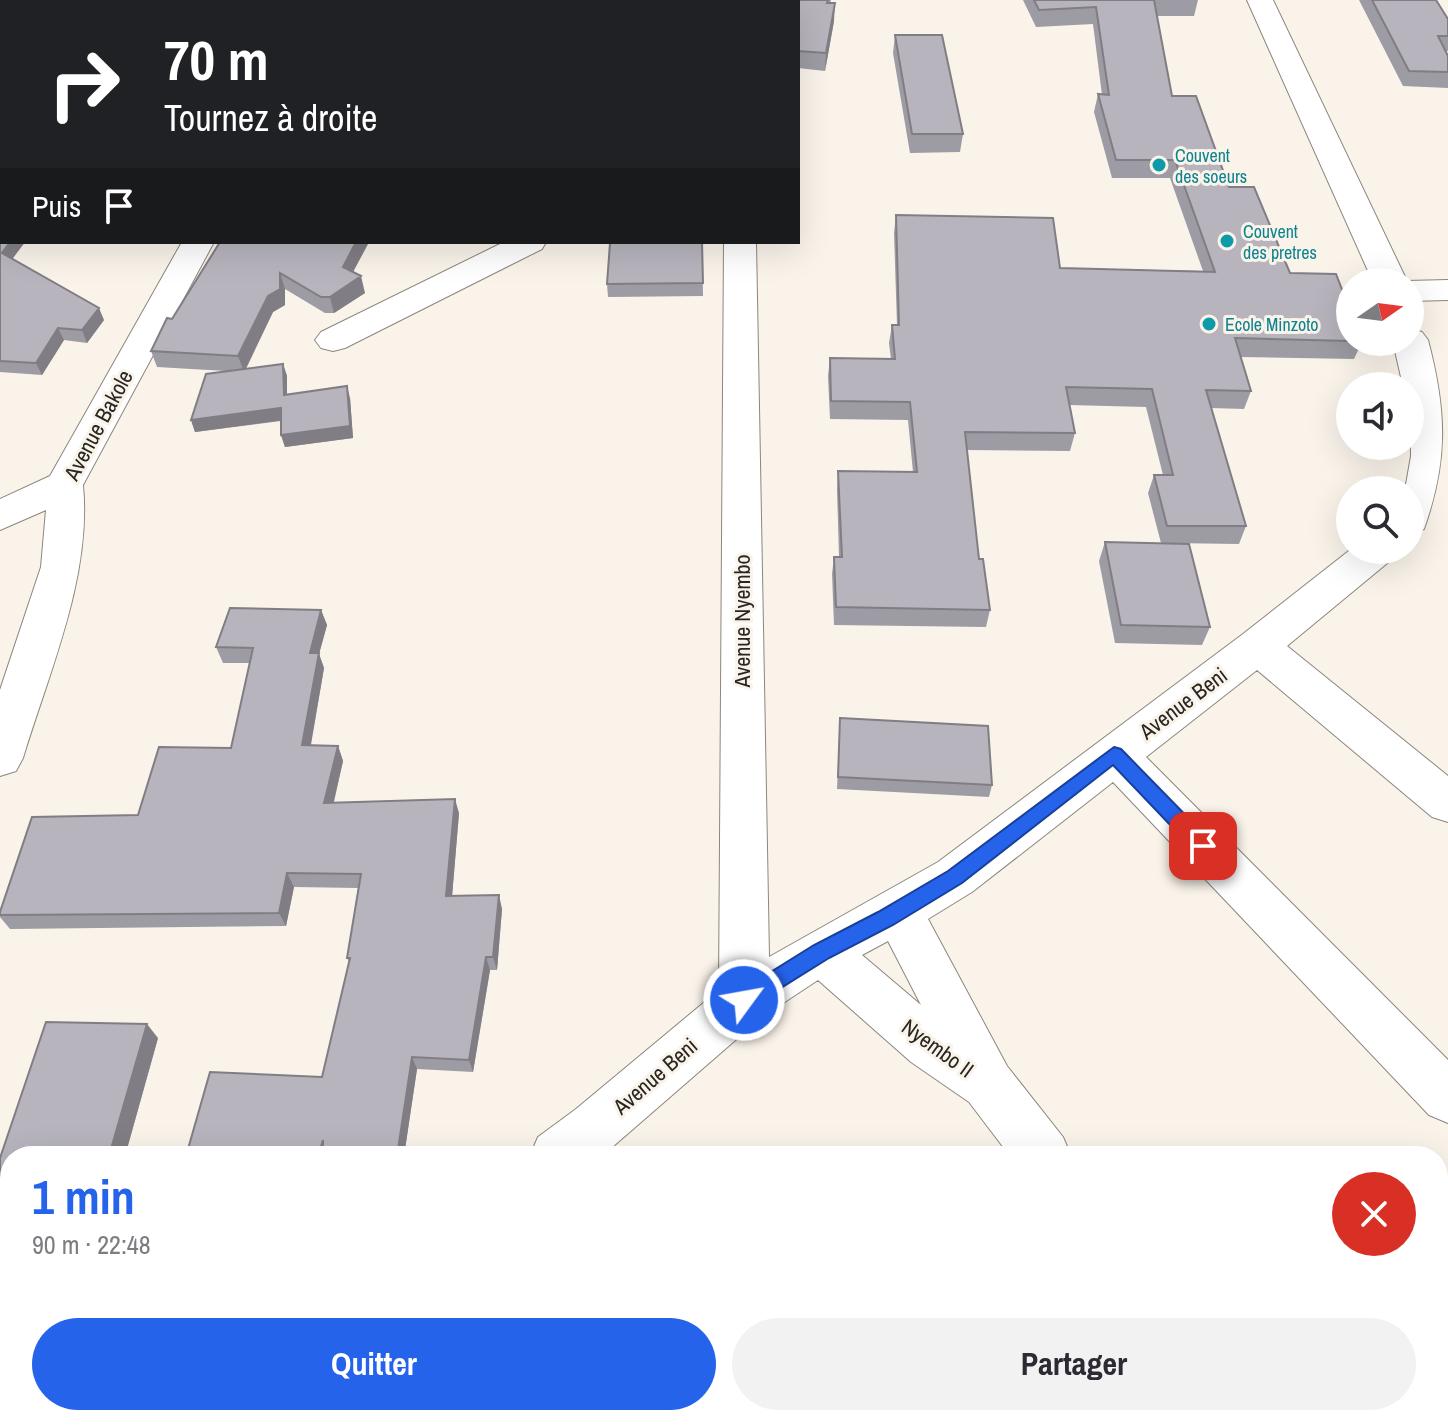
<!DOCTYPE html>
<html lang="fr">
<meta charset="utf-8">
<style>
body{margin:0;font-family:"Archivo Narrow",sans-serif;background:#f2f2f3;color:#2b2b33;height:100vh;display:flex;flex-direction:column;font-size:30px;white-space:nowrap}
*{box-sizing:border-box;margin:0}
p{font-size:26px;color:#7c7c81}
.icon{flex:none;width:44px;height:44px;fill:none;stroke:currentColor;stroke-width:2;stroke-linecap:round;stroke-linejoin:round}
.map{position:relative;flex:1;overflow:hidden}
.side{position:absolute;left:0px;top:1146px;width:1448px;height:280px;display:flex;flex-direction:column;background:#fff;border-radius:32px 32px 0 0;box-shadow:0 8px 32px #0002}
.side>*{flex:none}
.hud{position:absolute;left:0px;top:0px;width:800px;height:244px;box-shadow:0 8px 32px #0002;background:#202124;color:#fff;overflow:hidden}
.needle{width:52px;rotate:76deg}
.fabs{position:absolute;left:1336px;top:268px;display:grid;gap:16px}
.fabs a{display:grid;place-items:center;width:88px;height:88px;border-radius:50%;background:#fff;box-shadow:0 8px 32px #0002;font-size:40px}
.pin{position:absolute;display:grid;place-items:center;width:68px;height:68px;color:#fff;margin:-34px;border-radius:16px;box-shadow:0 4px 12px #0006}
.me{position:absolute;width:88px;margin:-44px;rotate:58deg;stroke-linejoin:round;filter:drop-shadow(0 0 6px #0008)}
.turn{display:flex;align-items:center;gap:28px;height:168px;padding:0 32px;font-size:36px}
.turn .icon{width:104px;height:104px;stroke-width:2.5}
.turn b{display:block;font-size:56px;line-height:68px}
.then{display:flex;align-items:center;height:76px;padding:0 32px;background:#0003;gap:16px;font-size:30px}
.round{display:grid;place-items:center;flex:none;width:84px;height:84px;border-radius:42px;background:#f2f2f3}
.headline{display:flex;align-items:center;justify-content:space-between;height:136px;padding:0 32px}
h1{font-size:48px;font-weight:700;line-height:60px;color:#2563eb}
.primary-button{display:flex;gap:16px;margin-top:auto;padding:16px 32px}
.primary-button a{flex:1;height:92px;border-radius:48px;background:#2563eb;color:#fff;font-size:32px;font-weight:700;line-height:92px;text-align:center}
.primary-button a+a{background:#f2f2f3;color:#2b2b33}
.map>svg:first-child{display:block}
.lines{fill:none;stroke-linecap:round;stroke-linejoin:round}
.minor-casing{stroke:#8c867e;stroke-width:2}
.minor{fill:#fff;fill-rule:evenodd}
.wall{fill:#9d9ba3}
.shaded-wall{fill:#807e84}
.building{fill:#b7b4bd;stroke:#807e84;stroke-width:2}
.route{fill:#2563eb;stroke:#184099;stroke-width:2}
.culture-dot{fill:#0f9aa8;stroke:#faf3ea;stroke-width:3}
.labels{text-anchor:middle;dominant-baseline:central;stroke-width:6;stroke-linejoin:round;paint-order:stroke}
.far-culture-label{font-size:18px;fill:#0d838f;stroke:#faf3ea;text-anchor:start}
.street-label{font-size:22px;fill:#282622;stroke:#faf3ea}
</style>
<div class="map">
<svg width="1448" height="1426" viewBox="0 0 1448 1426">
<rect width="100%" height="100%" fill="#faf3ea"/>
<g class="lines">
<!-- minor casing -->
<g class="minor-casing">
<path id="minor" d="M461,0H503L505,2H462Z
M1247,0H1273L1407,281L1448,280V300L1410,301V282H1373Z
M182,242H214L83,485C92,576 49,672 23,758L16,771L0,776V690L41,567L46,510L0,530V499L50,476Z
M504,242H546L542,249L345,348L333,351L321,348L315,340L321,332Z
M724,242H756L769,957L938,862L1243,634L1350,550H1397L1391,560L1287,646L1448,776V822L1432,817L1257,670L1146,757L1448,1060V1123L1429,1115L1113,782L972,892L928,919L1007,1066L1063,1137L1071,1156H1010L969,1102L911,1062L818,980L762,1017L602,1156H530L538,1137L576,1109L719,990ZM888,941L921,1005L862,955Z
M1410,329L1422,332L1428,340C1447,412 1448,461 1424,529L1410,533V490H1405L1411,456L1410,386H1403L1393,342H1410Z
M159,1416H228L224,1426H154Z
M582,1416H642L644,1426H582Z
M1182,1416H1245L1250,1426H1186Z"/>
</g>
<!-- minor -->
<use href="#minor" class="minor"/>
</g>
<!-- wall -->
<path class="wall" d="M770,0H831L830,3L834,21L825,71L798,68V2Z
M1023,0H1198L1194,16H1157L1172,96L1229,187L1290,273L1350,310V342H1362L1354,359L1240,357L1251,391L1244,409L1211,408L1246,526L1239,544L1170,543L1210,627L1202,645L1115,643L1099,561L1105,542L1161,543L1148,493L1154,475H1163L1146,407L1069,405L1075,433L1070,451L967,450L979,559L990,610L986,627L834,625L832,574L834,557H839L837,489L838,471L913,472L908,420L830,419L828,376L830,358L891,359L889,343L892,325H897L894,233L896,215L1060,268L1203,271L1170,178H1112L1094,112L1098,94L1102,95L1093,24L1036,27Z
M1359,0H1436L1448,19V51H1446L1448,56V88L1403,86Z
M895,35L963,134L960,152L910,153L893,53Z
M0,154L2,242H25L12,259L104,320L87,343L64,340L42,375L0,372Z
M220,242H369L353,272L365,293L334,313H325L285,289V305L273,312L246,369L283,364L287,376V394L350,398L353,438L285,447L281,435V421L195,432L191,420L226,371L157,367L151,351Z
M702,242L703,296L608,297L607,284Z
M321,610L327,625L319,654L324,668L311,745L338,746L343,761L334,802L459,813L452,896L502,909L497,970H490L473,1072L417,1069L404,1156H186L322,1077L349,962L347,958L358,888L294,887L286,926L10,929L0,917V912L138,815L231,748L250,663H223L216,647Z
M840,718L992,785L989,797L837,789Z
M158,1038L125,1156H10V1265L0,1264V1158Z"/>
<!-- shaded-wall -->
<path class="shaded-wall" d="M238,0H250L248,2H237Z
M835,3L834,21L825,71L826,53Z
M10,242H25L7,266L2,253Z
M356,242H369L347,283L343,267Z
M280,273L285,289V305L273,312L244,372L238,356Z
M361,276L365,293L334,313L330,297Z
M99,308L104,320L87,343L82,330Z
M58,328L64,340L42,375L36,363Z
M283,364L287,376V407L284,395Z
M347,386L350,398L353,438L285,447L281,435Z
M281,408L284,420L195,432L191,420Z
M321,610L327,625L319,654L324,668L308,760L302,745L310,653Z
M338,746L343,761L330,817L324,803Z
M455,799L459,813L451,909L446,896Z
M287,873L294,887L286,926L279,913Z
M499,895L502,909L497,970L493,957Z
M486,957L490,970L473,1072L469,1060Z
M147,1024L158,1038L125,1156H109Z
M412,1057L417,1069L404,1156H397Z
M323,1140L328,1156H318Z
M21,1416H33L31,1426H18Z
M459,1416H464V1426H459Z"/>
<!-- building -->
<path class="building" d="M0,0H238L237,2H2V75L0,78Z
M770,0H828L827,3H835L826,53L798,51V2H769Z
M1034,0H1154L1172,96H1196L1229,187H1254L1290,273L1336,274L1350,310V341L1235,338L1251,391L1206,390L1246,526H1167L1154,475H1173L1152,389L1066,387L1075,433L965,432L979,559H983L990,610L836,607L834,557H842L838,471L917,472L910,402L831,401L830,358L895,359L892,325H899L896,215L1053,218L1060,268L1215,272L1175,160H1116L1098,94L1109,95L1096,7L1039,10Z
M1372,0H1436L1448,19V36H1438L1448,56V72L1409,71Z
M895,35H942L963,134H912Z
M0,154H2V242H10L2,253L99,308L82,330L58,328L36,363L0,361Z
M220,242H356L343,267L361,276L330,297H321L280,273V289L268,296L238,356L151,351L167,318L172,319Z
M702,242L703,283L607,284L610,243Z
M283,364L284,395L347,386L350,426L281,435V408L191,420L206,374Z
M1105,542L1189,544L1210,627L1121,625Z
M230,608L321,610L310,653H319L302,745L338,746L324,803L455,799L446,896L499,895L493,957H486L469,1060L412,1057L397,1156H323V1140L318,1156H186L210,1072L322,1077L350,958H347L361,874L287,873L279,913L0,915V912L32,817L138,815L159,747L231,748L253,648L216,647Z
M840,718L988,726L992,785L838,777Z
M46,1022L147,1024L109,1156H10V1254H0V1158Z
M10,1353V1416H21L18,1426H0V1354Z
M320,1416H459V1426H320Z"/>
<!-- route -->
<path class="route" d="M1114,747L1121,749L1210,840L1213,846L1210,852L1203,854L1196,852L1113,765L962,883L893,925L829,958L752,1006L744,1009L737,1006L734,1000L737,993L814,945L878,912L948,871Z"/>
<!-- markers -->
<g class="culture-dot">
<circle cx="1159" cy="165" r="8"/>
<circle cx="1227" cy="241" r="8"/>
<circle cx="1209" cy="324" r="8"/>
</g>
<g class="labels">
<!-- far-culture labels -->
<g class="far-culture-label">
<text x="1175" y="155">Couvent<tspan x="1175" dy="21">des soeurs</tspan></text>
<text x="1243" y="231">Couvent<tspan x="1243" dy="21">des pretres</tspan></text>
<text x="1225" y="324">Ecole Minzoto</text>
</g>
<!-- street labels -->
<g class="street-label">
<text transform="translate(98 425) rotate(-62)">Avenue Bakole</text>
<text transform="translate(742 621) rotate(-90)">Avenue Nyembo</text>
<text transform="translate(1183 703) rotate(-37)">Avenue Beni</text>
<text transform="translate(938 1048) rotate(36)">Nyembo II</text>
<text transform="translate(655 1076) rotate(-41)">Avenue Beni</text>
</g>
</g>
</svg>
<div class="fabs">
<a><svg class="needle" viewBox="-14 -14 28 28"><path d="M0-13l5 13h-10z" fill="#e53935"/><path d="M0 13l5-13h-10z" fill="#7c7c81"/></svg></a>
<a><svg class="icon" aria-label="sound" viewBox="0 0 24 24"><path d="M4 9h4l5-4v14l-5-4H4zM17 9q2 3 0 6"/></svg></a>
<a><svg class="icon" aria-label="search" viewBox="0 0 24 24"><circle cx="10" cy="10" r="6"/><path d="M15 15l6 6"/></svg></a>
</div>
<div class="pin" style="left:1203px;top:846px;background:#d93025"><svg class="icon" aria-label="arrive" viewBox="0 0 24 24"><path d="M6 21V4h12l-3 4 3 4H6"/></svg></div>
<svg class="me" style="left:744px;top:1000px" viewBox="-20 -20 40 40"><circle r="17" fill="#2563eb" stroke="#fff" stroke-width="3"/><path d="M0-11L8 9 0 5-8 9z" fill="#fff"/></svg>
<div class="hud">
<div class="turn"><svg class="icon" aria-label="right" viewBox="0 0 24 24"><path d="M7 20v-9h11M14 6l5 5-5 5"/></svg><div><b>70 m</b>Tournez à droite</div></div>
<div class="then">Puis<svg class="icon" aria-label="arrive" viewBox="0 0 24 24"><path d="M6 21V4h12l-3 4 3 4H6"/></svg></div>
</div>
<section class="side">
<div class="headline"><div><h1>1 min</h1><p>90 m · 22:48</p></div><a class="round" style="background:#d93025;color:#fff"><svg class="icon" aria-label="close" viewBox="0 0 24 24"><path d="M6 6l12 12M18 6L6 18"/></svg></a></div>
<div class="primary-button"><a>Quitter</a><a>Partager</a></div>
</section>
</div>
